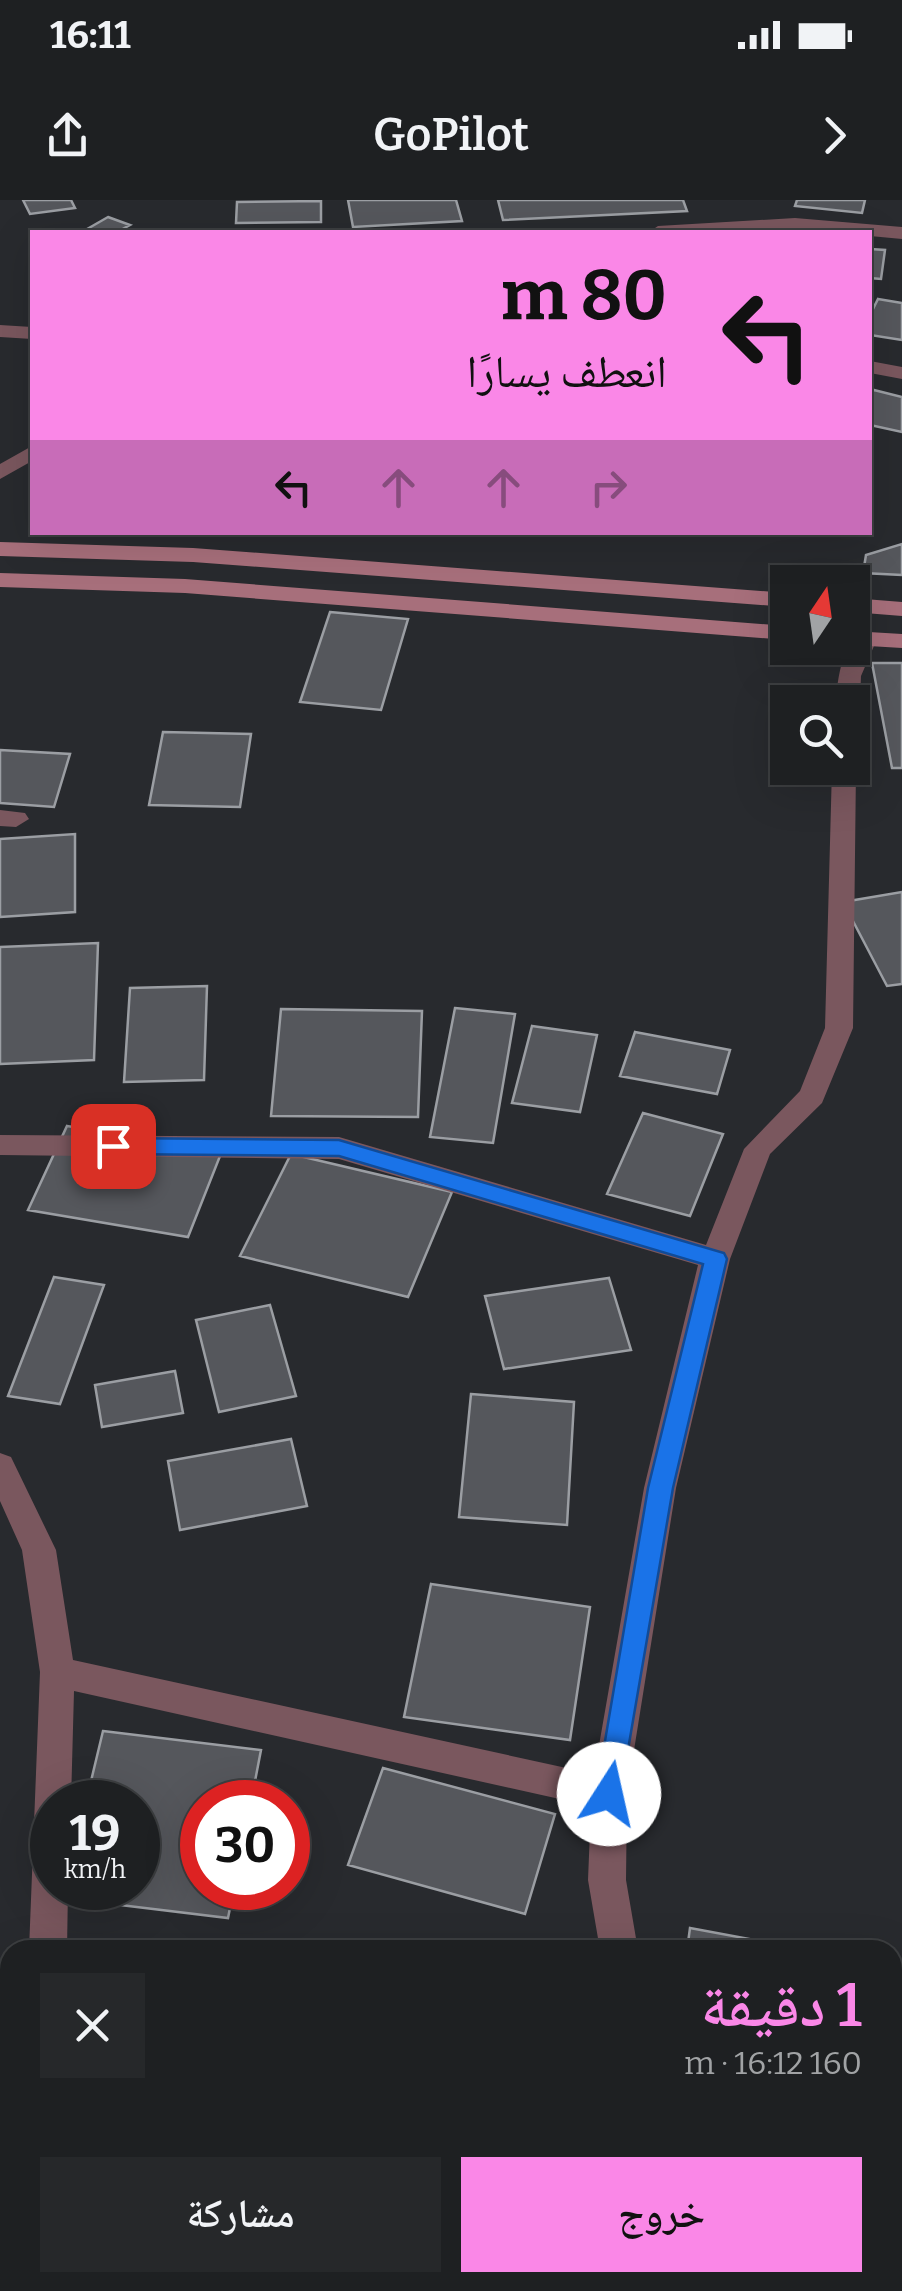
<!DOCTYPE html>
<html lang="ar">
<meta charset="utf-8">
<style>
body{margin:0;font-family:Bitter,"Noto Naskh Arabic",serif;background:#26282a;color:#f1f3f6;direction:rtl;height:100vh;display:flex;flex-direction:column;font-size:38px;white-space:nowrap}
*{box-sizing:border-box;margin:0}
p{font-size:32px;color:#a1a3a5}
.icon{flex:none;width:55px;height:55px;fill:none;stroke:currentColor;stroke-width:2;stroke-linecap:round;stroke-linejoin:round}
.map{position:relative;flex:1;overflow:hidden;direction:ltr}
.panel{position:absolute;left:0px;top:1740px;width:902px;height:352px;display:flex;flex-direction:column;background:#1e2022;border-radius:30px 30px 0 0;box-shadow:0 10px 40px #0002,0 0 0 2px #3c3e40;direction:rtl}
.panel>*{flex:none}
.top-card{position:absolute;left:30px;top:30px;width:842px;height:305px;border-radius:0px;box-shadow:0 10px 40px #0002,0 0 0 2px #3c3e40;direction:rtl;background:#fa87e7;color:#111;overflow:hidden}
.needle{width:65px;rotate:13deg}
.fabs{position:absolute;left:770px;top:365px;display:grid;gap:20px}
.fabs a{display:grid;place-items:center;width:100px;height:100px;border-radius:0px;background:#1e2022;box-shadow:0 10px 40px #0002,0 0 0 2px #3c3e40;font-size:50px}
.speed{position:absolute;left:30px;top:1580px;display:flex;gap:20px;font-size:50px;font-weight:700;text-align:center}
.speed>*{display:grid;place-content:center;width:130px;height:130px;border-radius:50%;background:#1e2022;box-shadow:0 10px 40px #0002,0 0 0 2px #3c3e40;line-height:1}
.speed small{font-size:25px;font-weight:400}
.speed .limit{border:15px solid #d22;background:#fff;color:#111}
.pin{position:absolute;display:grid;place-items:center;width:85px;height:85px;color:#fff;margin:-42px;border-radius:20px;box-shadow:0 5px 15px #0006}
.me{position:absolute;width:110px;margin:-55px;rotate:10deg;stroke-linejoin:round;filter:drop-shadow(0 0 8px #0008)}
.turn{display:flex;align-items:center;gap:35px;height:210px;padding:0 40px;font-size:45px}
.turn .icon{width:130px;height:130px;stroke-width:2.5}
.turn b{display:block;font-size:70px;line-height:85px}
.lanes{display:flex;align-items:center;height:95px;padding:0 40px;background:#0003;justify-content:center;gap:50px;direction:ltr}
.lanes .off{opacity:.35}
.round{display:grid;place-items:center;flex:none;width:105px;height:105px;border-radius:0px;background:#26282a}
.overview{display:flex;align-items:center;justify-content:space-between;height:170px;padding:0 40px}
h1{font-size:60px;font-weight:600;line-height:75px;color:#fa87e7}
.button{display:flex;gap:20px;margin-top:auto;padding:20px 40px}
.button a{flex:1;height:115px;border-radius:0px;background:#fa87e7;color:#111;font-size:40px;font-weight:600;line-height:115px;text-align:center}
.button a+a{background:#26282a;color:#f1f3f6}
.status{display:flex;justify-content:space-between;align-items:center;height:70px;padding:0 50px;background:#1e2022;direction:ltr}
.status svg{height:28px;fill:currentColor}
header{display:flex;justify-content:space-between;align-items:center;height:130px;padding:0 40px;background:#1e2022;font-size:45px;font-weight:600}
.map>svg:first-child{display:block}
.building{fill:#55575c;stroke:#9b9ea3;stroke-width:2.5}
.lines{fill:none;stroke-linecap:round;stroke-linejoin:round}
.street{fill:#7a575e;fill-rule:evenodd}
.secondary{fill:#a76f7b;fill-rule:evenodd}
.route{fill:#1a73e8;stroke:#114b97;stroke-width:2.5}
</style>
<div class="status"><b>16:11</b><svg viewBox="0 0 49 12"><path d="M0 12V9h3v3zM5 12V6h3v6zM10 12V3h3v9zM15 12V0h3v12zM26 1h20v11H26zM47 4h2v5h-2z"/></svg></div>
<header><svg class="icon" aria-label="forward" viewBox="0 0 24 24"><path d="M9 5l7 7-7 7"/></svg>GoPilot<svg class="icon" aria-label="share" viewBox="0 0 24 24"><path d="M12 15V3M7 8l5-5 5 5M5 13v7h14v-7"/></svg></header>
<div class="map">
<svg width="902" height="2091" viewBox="0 0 902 2091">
<rect width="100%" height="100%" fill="#282a2e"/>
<!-- building -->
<path class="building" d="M23,0H71L75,8L30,14Z
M348,0H456L462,21L353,27Z
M498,0H683L687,11L503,20Z
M797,0H865L862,13L795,6Z
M321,1V22L236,23L237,2Z
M108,17L130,25L117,32H82Z
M870,49L885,50L881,79L870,78Z
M878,99L902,103V140L870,135V115Z
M874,190L902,197V232L870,225V195Z
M902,344V375L863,373L866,355Z
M330,412L408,419L381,510L300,502Z
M872,463H902V568H892Z
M163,532L251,534L240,607L149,605Z
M0,550L70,554L54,607L0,603Z
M75,634V712L0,717V639Z
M902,692V784L887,786L843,702Z
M98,743L94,860L0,864V747Z
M207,786L204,880L124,882L130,788Z
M455,808L515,814L493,943L430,937Z
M281,809L422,811L418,917L271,916Z
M532,826L597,835L580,912L512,903Z
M635,832L730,850L717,894L620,876Z
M643,913L723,934L690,1016L607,994Z
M67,926L222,951L188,1037L28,1010Z
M291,954L452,992L408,1097L240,1056Z
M54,1077L104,1085L60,1204L8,1196Z
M609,1078L631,1150L504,1169L485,1096Z
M270,1105L296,1196L219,1212L196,1120Z
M175,1171L183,1213L102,1227L95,1185Z
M471,1194L574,1202L567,1325L459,1317Z
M291,1239L307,1306L180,1330L168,1261Z
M431,1384L590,1407L570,1540L404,1517Z
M103,1531L261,1550L251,1602H202V1688H234L228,1718L62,1698L64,1688H138V1602H86Z
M383,1568L555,1614L525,1714L348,1665Z
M690,1728L809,1750H687Z
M892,1766L902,1767V1967L892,1965Z
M892,2024L902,2025V2091H766L714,2082H892Z
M299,2082H332L390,2091H297Z"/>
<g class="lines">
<!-- street -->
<path class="street" d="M795,18L902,27V39L870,36V32H649L658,26Z
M0,125L32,127V139L0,137Z
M870,161L902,167V179L870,173Z
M32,246V261L0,279V264Z
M865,432L877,439L861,476L860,502L852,508V502H836C837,480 843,438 865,432Z
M853,563L856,568L853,828L822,903L770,954L730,1059L676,1288L627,1594L626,1680L638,1750H600L588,1680L591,1606L74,1491L71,1602H52V1688H68L67,1750H29L40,1472L22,1350L0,1301V1253L11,1257L56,1350L73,1460L594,1574L644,1288L698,1065L339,959L0,955V935L339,937L706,1045L744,949L800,891L825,828L832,568H852Z
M0,610L25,613L29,619L16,627L0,626Z
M23,2082H65L68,2091H26Z
M632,2082H674L675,2091H633Z"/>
<!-- secondary -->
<path class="secondary" d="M0,342L193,348L788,393V407L193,362L0,356Z
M0,373L185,379L788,426V440L185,393L0,387Z
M852,398L902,402V416L852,412Z
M852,431L902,434V448L852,445Z"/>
</g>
<!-- route -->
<path class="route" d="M113,938L339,940L724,1053L727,1059L673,1288L619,1602L609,1606L600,1602L596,1594L648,1288L703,1064L339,956L113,954L102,946Z"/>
</svg>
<div class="fabs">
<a><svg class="needle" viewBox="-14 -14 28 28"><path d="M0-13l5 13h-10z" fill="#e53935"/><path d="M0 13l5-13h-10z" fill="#a1a3a5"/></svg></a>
<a><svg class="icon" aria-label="search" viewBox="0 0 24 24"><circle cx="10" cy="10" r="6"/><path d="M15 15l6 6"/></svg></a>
</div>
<div class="speed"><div>19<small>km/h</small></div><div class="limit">30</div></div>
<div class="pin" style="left:113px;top:946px;background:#d93025"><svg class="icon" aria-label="arrive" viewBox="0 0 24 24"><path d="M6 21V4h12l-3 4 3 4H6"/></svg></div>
<svg class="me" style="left:609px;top:1594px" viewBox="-20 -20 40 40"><circle r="19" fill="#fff"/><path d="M0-13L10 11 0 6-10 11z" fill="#1a73e8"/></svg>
<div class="top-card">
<div class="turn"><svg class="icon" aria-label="left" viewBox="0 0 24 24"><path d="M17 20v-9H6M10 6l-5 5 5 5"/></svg><div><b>80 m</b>انعطف يسارًا</div></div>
<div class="lanes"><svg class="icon" aria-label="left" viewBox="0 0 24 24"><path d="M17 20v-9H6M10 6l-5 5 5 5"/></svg><svg class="icon off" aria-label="ahead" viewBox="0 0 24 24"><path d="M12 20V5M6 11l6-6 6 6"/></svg><svg class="icon off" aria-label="ahead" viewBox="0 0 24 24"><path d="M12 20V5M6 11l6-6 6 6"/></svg><svg class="icon off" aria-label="right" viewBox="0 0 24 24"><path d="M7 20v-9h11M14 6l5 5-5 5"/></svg></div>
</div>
<section class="panel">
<div class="overview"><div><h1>1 دقيقة</h1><p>160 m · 16:12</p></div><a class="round"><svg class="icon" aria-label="close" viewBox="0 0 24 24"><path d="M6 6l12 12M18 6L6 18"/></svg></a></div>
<div class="button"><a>خروج</a><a>مشاركة</a></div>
</section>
</div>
